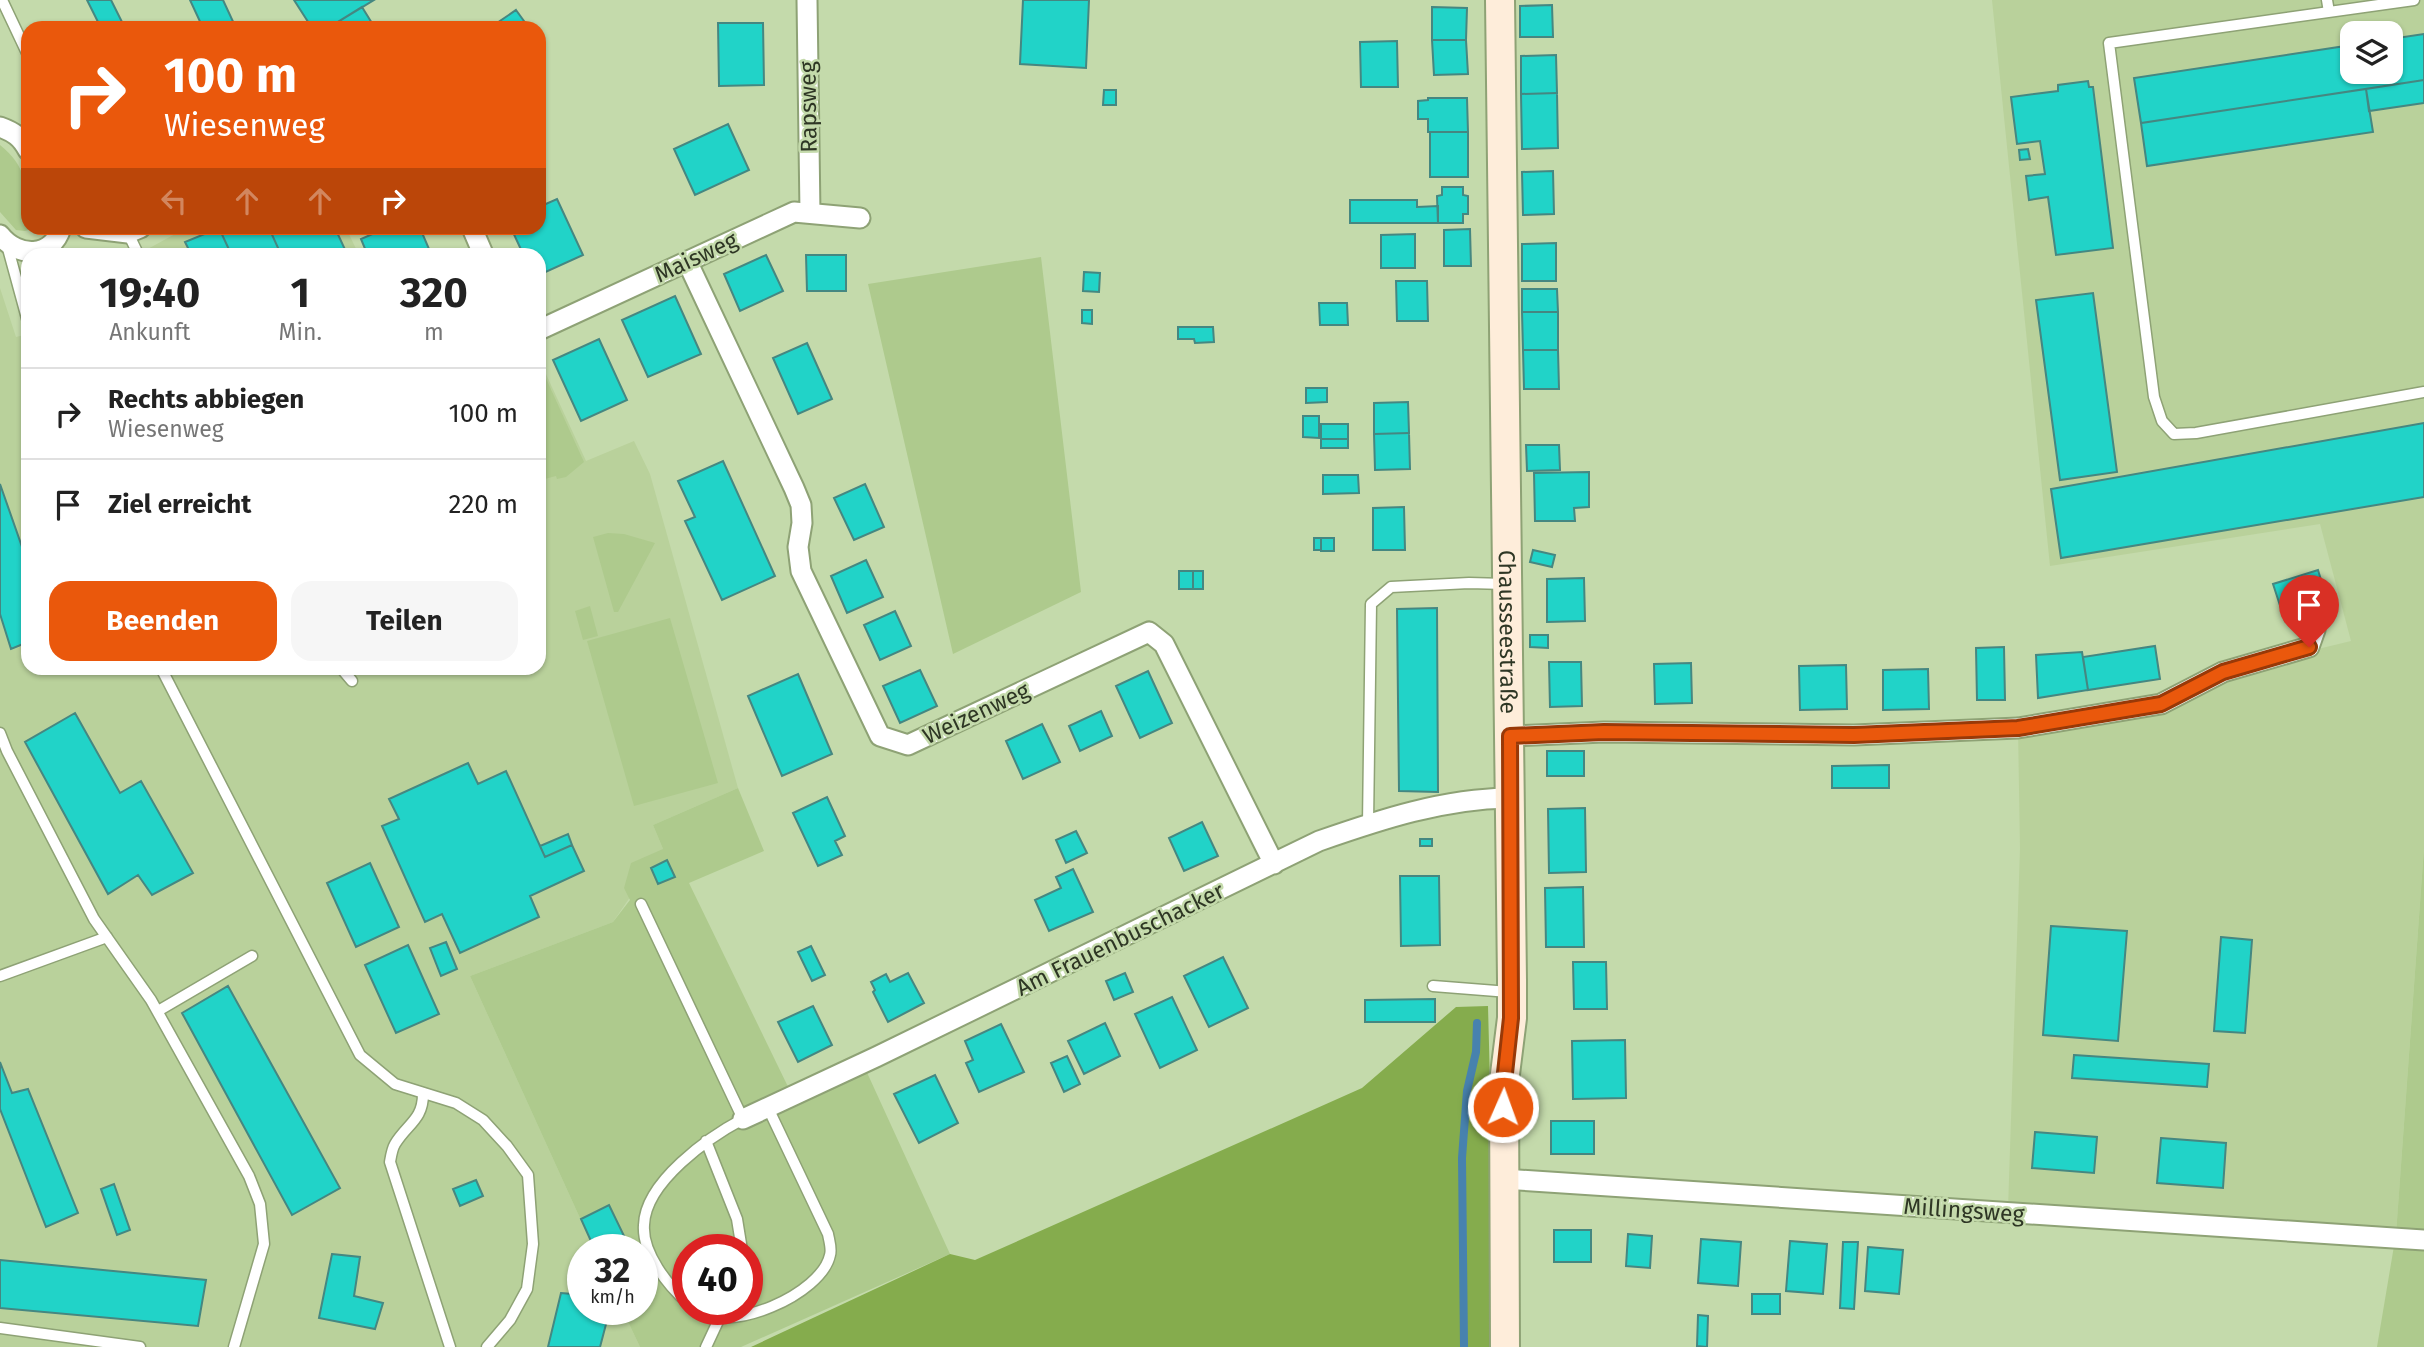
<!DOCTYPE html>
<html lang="de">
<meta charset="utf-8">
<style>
body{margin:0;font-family:"Fira Sans",sans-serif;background:#f6f6f6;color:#222;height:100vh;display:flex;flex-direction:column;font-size:26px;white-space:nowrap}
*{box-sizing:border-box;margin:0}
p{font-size:23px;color:#767676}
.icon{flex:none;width:38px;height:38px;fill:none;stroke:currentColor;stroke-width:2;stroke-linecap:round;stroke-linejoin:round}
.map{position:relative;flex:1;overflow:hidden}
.sheet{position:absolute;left:21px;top:248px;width:525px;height:427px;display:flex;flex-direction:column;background:#fff;border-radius:21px;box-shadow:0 2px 5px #0004}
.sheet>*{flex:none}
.top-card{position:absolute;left:21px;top:21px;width:525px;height:214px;border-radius:21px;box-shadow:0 2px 5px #0004;background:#ea580c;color:#fff;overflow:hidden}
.controls{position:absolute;left:2340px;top:21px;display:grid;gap:14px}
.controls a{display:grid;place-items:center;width:63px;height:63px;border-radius:14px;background:#fff;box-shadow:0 2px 5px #0004;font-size:35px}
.speed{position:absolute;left:567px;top:1234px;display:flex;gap:14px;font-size:35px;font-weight:700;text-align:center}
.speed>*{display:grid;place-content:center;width:91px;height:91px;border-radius:50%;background:#fff;box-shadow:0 2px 5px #0004;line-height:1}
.speed small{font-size:18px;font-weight:400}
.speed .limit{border:10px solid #d22;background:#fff;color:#111}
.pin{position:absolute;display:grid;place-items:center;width:60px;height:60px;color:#fff;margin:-72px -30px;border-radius:50% 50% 50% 0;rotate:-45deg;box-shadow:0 0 7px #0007}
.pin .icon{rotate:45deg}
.me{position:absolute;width:77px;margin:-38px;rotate:2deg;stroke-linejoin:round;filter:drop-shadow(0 0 5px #0008)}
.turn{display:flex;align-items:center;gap:24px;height:147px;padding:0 28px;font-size:32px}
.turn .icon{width:91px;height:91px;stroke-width:2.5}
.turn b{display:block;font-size:49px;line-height:60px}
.lanes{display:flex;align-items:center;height:66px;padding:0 28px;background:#0003;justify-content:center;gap:35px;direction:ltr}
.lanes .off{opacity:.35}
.eta{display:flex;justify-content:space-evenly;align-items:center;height:119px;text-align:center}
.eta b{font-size:42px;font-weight:700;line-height:49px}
.button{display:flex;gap:14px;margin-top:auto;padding:14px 28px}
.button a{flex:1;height:80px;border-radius:21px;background:#ea580c;color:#fff;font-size:28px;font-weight:700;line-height:80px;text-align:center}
.button a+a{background:#f6f6f6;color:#222}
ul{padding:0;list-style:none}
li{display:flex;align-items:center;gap:21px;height:91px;padding:0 28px;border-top:2px solid #e0e0e0}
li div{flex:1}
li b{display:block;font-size:26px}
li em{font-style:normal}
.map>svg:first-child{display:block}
.built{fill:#b9d19b;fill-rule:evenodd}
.green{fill:#aeca8d;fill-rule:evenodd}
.forest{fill:#85ac4d}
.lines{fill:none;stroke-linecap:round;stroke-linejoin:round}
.stream{stroke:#4782ae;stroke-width:8}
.building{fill:#21d3c8;stroke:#458781;stroke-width:2}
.lane-casing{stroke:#8ea275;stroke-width:13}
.street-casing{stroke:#8ea275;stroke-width:23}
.secondary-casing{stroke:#8ea275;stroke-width:32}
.lane{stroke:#fff;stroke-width:10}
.street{stroke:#fff;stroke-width:19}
.secondary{stroke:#feedda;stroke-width:28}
.route-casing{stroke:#983908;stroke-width:18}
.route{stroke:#ea580c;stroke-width:12}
.labels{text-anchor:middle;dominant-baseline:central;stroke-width:5;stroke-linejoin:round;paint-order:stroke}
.street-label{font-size:23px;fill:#2e3624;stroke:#c4daab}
</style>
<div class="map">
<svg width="2424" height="1347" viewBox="0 0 2424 1347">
<rect width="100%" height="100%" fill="#c4daab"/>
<!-- built -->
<path class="built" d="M1992,0H2424V847L2396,1234L2008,1209L2020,849L2018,728L2161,704L2223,672L2351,641L2320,524L2050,566ZM2352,33H2390V72H2352Z
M186,228H346L359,255L135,256Z
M0,288L16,337L28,334V668H539V359L586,461L634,441L650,474L738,788L653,825L663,849L613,922L470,976L594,1249L583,1250V1309H622L640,1347H0Z"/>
<!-- green -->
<path class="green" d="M0,145C30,169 28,194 28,228H35L25,231L16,230L0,212Z
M1041,257L1081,592L953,654L868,284Z
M539,363L584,462L566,477L557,479L556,476L541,480L539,479Z
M608,533L624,534L655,543L618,612H614L593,537Z
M590,606L598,636L583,640L575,611Z
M670,618L718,783L634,806L587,641Z
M738,788L764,851L689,883L793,1097L864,1066L950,1254L741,1347H640L622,1309H642V1250L594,1249L470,976L613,922L630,900L624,888L631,863L663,849L653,825ZM688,1250H747V1309H688Z
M2424,848V1347H2377L2396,1234Z"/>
<!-- forest -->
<path class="forest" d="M1488,1006L1495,1276L1494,1347H751L950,1254L975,1260L1362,1088L1456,1007Z"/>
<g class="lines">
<!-- stream -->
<path class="stream" d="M1464,1347L1462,1158L1467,1091L1476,1052L1477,1023"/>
</g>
<!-- building -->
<path class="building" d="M87,0H111L125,28H101Z
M190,0H223L236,28H203Z
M294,0H374L328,28H312Z
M1023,0H1089L1086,68L1020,64Z
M1552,5L1553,37H1520V6Z
M362,7L375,28H328Z
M1432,7L1467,8L1466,40H1432Z
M516,10L529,28H501L497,23Z
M718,23H763L764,85L719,86Z
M2424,34V80L2141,123L2134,78L2352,45V72H2390V39Z
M1432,40H1466L1468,74L1434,75Z
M1397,41L1398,87H1361L1360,42Z
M1556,55L1557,93L1521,94V56Z
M2424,80V103L2369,111L2366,89Z
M2088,81L2089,87H2093L2113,248L2056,255L2048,197L2029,200L2026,176L2045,174L2040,141L2017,144L2011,97L2058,91V85Z
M2366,89L2373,132L2147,166L2141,123Z
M1104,90H1116V105H1103Z
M1557,93L1558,148L1522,149L1521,94Z
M1428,98H1467L1468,132H1428V119H1418V101L1428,100Z
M728,124L749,170L695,195L674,149Z
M1430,132H1468V177H1430Z
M2028,149L2030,159L2020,160L2019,150Z
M1553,171L1554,214L1523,215L1522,172Z
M1442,187H1463V195L1468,196V214H1463V223H1438L1437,196L1442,195Z
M557,199L583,255L539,275V256H524L511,228H539V207Z
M1350,200H1417V207L1438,206V223H1350Z
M219,228H269L279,250L267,256H232Z
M219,228L232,256H192L185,242Z
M269,228H335L348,256H267L279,250Z
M386,228H420L432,256H368L361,239Z
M1470,229L1471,266H1444V230Z
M1415,234V268H1381V235Z
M1556,243V281H1522V244Z
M766,255L783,291L740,311L724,274Z
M806,255H846V291H807Z
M1084,272L1100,273L1099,292L1083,291Z
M1396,281H1427L1428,321H1397Z
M1522,289H1557L1558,312H1522Z
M2093,293L2117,472L2060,480L2036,300Z
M675,296L701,354L648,377L622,320Z
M1319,303H1347L1348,325H1320Z
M1082,310H1092V324L1082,323Z
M1522,312H1558V350H1523Z
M1178,327H1213L1214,342L1195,343L1194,339H1178Z
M599,339L627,400L581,421L553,360Z
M807,343L832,399L798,414L773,358Z
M1523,350H1558L1559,389H1524Z
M1306,388H1327V402L1306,403Z
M1408,402L1409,433L1374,434V403Z
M1303,416H1319V438L1303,437Z
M2424,423V497L2061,558L2051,489Z
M1321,424H1348V439H1321Z
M1409,433L1410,469L1375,470L1374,434Z
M1321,439H1348V448H1321Z
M1526,445H1559L1560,470L1527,471Z
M723,461L775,576L722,600L685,521L695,517L678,481Z
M1589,472V507L1574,508L1575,521H1535L1534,473Z
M1323,475H1358L1359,493L1323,494Z
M0,484L28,564V642L11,649L0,614Z
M865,484L884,527L854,540L834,498Z
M1404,507L1405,550H1373V508Z
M1314,538H1321V550H1314Z
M1321,538H1334V551H1321Z
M1533,550L1555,555L1552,567L1530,562Z
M866,560L883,597L847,613L831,576Z
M2318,570L2329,606L2285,621L2273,584Z
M1179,571H1193V589H1179Z
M1193,571H1203V589H1193Z
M1584,578L1585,621L1547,622V579Z
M1437,608L1438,792L1399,791L1397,609Z
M895,611L911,646L880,660L864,625Z
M1530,635H1548V648L1530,647Z
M2155,646L2160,679L2088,690L2083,657Z
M2004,647L2005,700H1977L1976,648Z
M2082,652L2088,690L2038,698L2036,655Z
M1549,662H1581L1582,706L1550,707Z
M1691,663L1692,703L1655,704L1654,664Z
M1846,665L1847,709L1800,710L1799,666Z
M1928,669L1929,709L1883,710V670Z
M920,670L937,706L900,723L883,686Z
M1148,671L1172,723L1140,738L1116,686Z
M798,674L832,754L782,776L748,696Z
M1101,711L1112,736L1080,751L1069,726Z
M75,713L120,793L141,781L193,873L152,895L138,875L108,894L25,742Z
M1042,724L1060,762L1023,779L1006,741Z
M1547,751H1584V776H1547Z
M468,763L478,784L506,771L545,857L572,845L584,871L530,896L539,917L460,953L442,914L425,922L382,826L399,819L389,799Z
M1889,765V788H1832V766Z
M827,797L845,836L835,841L842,855L818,866L793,813Z
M1585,808L1586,872L1549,873L1548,809Z
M1202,822L1218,856L1184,871L1169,838Z
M1076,831L1087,853L1066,863L1056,840Z
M568,834L572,845L545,857L540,846Z
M1420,839H1432V846H1420Z
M667,860L675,877L658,884L651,868Z
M370,863L399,927L356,947L327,883Z
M1073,869L1093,912L1049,931L1035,900L1061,888L1056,877Z
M1400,876H1439L1440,945L1401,946Z
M1583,887L1584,947H1546L1545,888Z
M2051,926L2127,931L2118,1041L2043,1035Z
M2221,937L2252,940L2245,1033L2214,1031Z
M446,942L457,969L441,976L430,948Z
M408,945L439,1014L396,1033L365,965Z
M811,946L825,975L812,981L798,952Z
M1223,957L1248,1008L1209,1027L1184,976Z
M1573,962H1606L1607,1009H1574Z
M908,973L924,1003L888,1022L873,992L875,990L871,982L886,974L890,982Z
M1125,973L1133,992L1114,1000L1106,981Z
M228,986L340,1188L292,1215L182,1013Z
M1172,997L1197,1050L1160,1068L1135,1014Z
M1435,999V1022H1365V1000Z
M813,1006L832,1045L798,1062L778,1022Z
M1105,1023L1120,1056L1084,1074L1068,1041Z
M1001,1024L1024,1072L979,1092L966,1063L973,1060L965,1041Z
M1625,1040L1626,1098L1573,1099L1572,1041Z
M2074,1055L2209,1064L2207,1087L2072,1078Z
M1067,1056L1080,1084L1064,1092L1051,1063Z
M0,1062L12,1093L28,1089L78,1213L46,1227L0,1109Z
M935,1075L958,1123L919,1143L894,1094Z
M1551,1121H1594V1154H1551Z
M2035,1132L2097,1137L2094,1173L2032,1168Z
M2161,1138L2226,1143L2223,1188L2157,1183Z
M476,1180L483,1196L460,1206L453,1189Z
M114,1184L130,1230L117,1235L101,1189Z
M609,1205L626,1240L606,1250H595L581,1219Z
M1554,1230H1591V1262H1554Z
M1628,1234L1652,1236L1650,1268L1626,1266Z
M1701,1239L1741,1242L1738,1286L1698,1283Z
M1790,1241L1827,1244L1823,1294L1786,1291Z
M1843,1242H1858L1854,1309L1840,1308Z
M1868,1247L1903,1250L1899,1294L1865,1291Z
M332,1254L360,1257L354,1296L383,1303L375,1329L319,1318Z
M0,1260L206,1280L198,1326L0,1308Z
M561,1293L583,1295V1309H610L600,1347H548Z
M1752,1294H1780V1314H1752Z
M1698,1315L1708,1316L1707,1347L1697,1346Z"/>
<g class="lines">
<!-- lane casing -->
<g class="lane-casing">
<path id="lane" d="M2,0L28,55
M2327,0L2329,12
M2414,0L2109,43L2154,397L2162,421L2174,434L2196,433L2424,392
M128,233L139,256
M7,245L28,322
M161,668L360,1055L395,1084L456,1103L483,1120L507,1146L528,1175L533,1244L527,1289L510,1320L487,1347
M341,668L352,681
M0,733L7,751L94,919L151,1000L249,1176L260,1204L264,1244L234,1347
M1368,824L1371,604L1391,587L1469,583L1505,584
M641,904L743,1119C709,1137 645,1182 644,1225C642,1253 668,1286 688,1303
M0,976L107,937
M1433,986L1509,992
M158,1011L252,956
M423,1094C423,1120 407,1124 395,1144C392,1149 391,1156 390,1162L450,1347
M706,1141L737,1219L742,1250
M695,1309C727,1336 822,1294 830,1255C832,1249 829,1240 828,1234L768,1108
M0,1328L140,1347
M706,1347L720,1317L726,1309"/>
</g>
<!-- street casing -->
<g class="street-casing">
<path id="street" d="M807,0L810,213
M0,127C14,132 21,137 28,150
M86,228L128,233L140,228
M472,228L484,256
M0,235C18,258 52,258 61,228
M687,261L794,488L801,505L802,523L798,547L801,571L880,736L908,745L1149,632L1164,644L1274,864
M539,330L794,212L860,218
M1510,736L1604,732L1854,735L2018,728L2161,704L2223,672L2309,647L2315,630
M743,1119L876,1057L1319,841C1382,819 1443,799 1509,798
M1503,1179L2424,1240"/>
</g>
<!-- secondary casing -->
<g class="secondary-casing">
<g id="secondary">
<path id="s1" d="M1500,0L1512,980V1018L1504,1082L1505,1347"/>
</g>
</g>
<!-- lane -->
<use href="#lane" class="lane"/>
<!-- street -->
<use href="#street" class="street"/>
<!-- secondary -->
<use href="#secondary" class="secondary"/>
</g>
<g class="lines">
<!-- route casing -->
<g class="route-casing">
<path id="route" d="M1503,1107L1504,1082L1511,1018L1510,736L1604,732L1854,735L2018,728L2161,704L2223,672L2309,647"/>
</g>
<!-- route -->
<use href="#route" class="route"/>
</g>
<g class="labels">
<!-- street labels -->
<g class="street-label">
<text transform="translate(808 107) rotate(-91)">Rapsweg</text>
<text transform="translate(696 257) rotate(-25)">Maisweg</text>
<text stroke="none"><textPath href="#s1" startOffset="632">Chausseestraße</textPath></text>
<text transform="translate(976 713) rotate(-25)">Weizenweg</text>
<text transform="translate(1120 939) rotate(-26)">Am Frauenbuschacker</text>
<text transform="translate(1964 1210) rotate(4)">Millingsweg</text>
</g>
</g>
</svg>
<div class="controls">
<a><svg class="icon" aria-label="layers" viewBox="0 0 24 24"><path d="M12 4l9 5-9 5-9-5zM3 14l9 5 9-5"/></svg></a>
</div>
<div class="speed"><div>32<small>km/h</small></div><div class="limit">40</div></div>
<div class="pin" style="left:2309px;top:647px;background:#d93025"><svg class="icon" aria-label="arrive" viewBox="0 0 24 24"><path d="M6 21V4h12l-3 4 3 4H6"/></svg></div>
<svg class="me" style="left:1503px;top:1107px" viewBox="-20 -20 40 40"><circle r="17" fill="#ea580c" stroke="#fff" stroke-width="3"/><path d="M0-11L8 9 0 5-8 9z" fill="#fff"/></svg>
<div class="top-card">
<div class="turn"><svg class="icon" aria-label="right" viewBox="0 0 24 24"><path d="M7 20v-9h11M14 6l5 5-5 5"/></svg><div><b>100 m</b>Wiesenweg</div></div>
<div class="lanes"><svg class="icon off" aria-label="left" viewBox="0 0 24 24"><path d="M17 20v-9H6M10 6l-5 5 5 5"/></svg><svg class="icon off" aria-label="ahead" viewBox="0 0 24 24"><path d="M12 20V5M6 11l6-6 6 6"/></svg><svg class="icon off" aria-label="ahead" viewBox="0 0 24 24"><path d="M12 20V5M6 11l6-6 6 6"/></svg><svg class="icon" aria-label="right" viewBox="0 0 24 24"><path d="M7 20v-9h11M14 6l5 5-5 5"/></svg></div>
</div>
<section class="sheet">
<div class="eta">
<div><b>19:40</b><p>Ankunft</p></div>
<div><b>1</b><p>Min.</p></div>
<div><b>320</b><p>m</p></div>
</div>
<ul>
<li><svg class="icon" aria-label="right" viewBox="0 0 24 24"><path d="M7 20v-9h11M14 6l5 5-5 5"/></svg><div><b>Rechts abbiegen</b><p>Wiesenweg</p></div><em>100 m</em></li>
<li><svg class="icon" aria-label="arrive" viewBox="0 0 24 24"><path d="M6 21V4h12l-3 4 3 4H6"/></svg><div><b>Ziel erreicht</b></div><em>220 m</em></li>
</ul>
<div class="button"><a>Beenden</a><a>Teilen</a></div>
</section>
</div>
